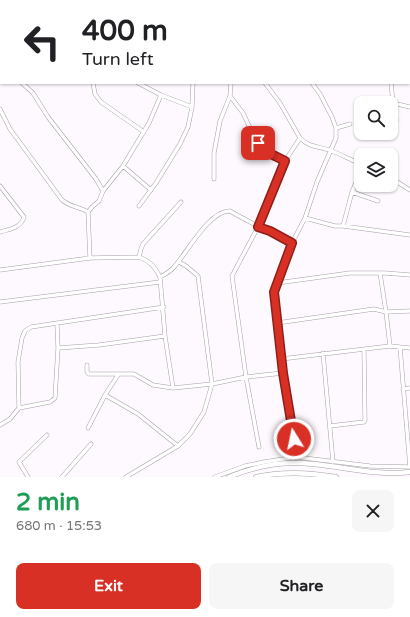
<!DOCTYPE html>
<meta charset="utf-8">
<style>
body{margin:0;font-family:"Varela Round",sans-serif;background:#f6f6f6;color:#202124;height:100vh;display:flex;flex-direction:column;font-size:15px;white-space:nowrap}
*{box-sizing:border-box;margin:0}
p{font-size:13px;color:#757577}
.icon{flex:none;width:22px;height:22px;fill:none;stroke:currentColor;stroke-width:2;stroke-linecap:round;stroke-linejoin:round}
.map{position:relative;height:477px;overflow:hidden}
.side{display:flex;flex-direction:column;background:#fff;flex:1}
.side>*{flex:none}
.hud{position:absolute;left:0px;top:0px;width:410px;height:84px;box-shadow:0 1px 3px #0004;background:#fff;color:#202124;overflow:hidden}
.controls{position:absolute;left:354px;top:96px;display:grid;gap:8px}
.controls a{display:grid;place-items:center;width:44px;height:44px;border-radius:8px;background:#fff;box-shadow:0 1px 3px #0004;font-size:20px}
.pin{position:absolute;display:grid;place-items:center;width:34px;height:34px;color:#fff;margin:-17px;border-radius:8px;box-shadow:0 2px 6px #0006}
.me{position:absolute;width:44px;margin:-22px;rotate:350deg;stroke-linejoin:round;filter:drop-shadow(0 0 3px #0008)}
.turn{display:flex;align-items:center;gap:14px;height:84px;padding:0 16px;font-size:18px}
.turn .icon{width:52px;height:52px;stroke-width:2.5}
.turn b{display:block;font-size:28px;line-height:34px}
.round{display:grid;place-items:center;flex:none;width:42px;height:42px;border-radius:8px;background:#f6f6f6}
.headline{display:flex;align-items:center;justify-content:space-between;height:68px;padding:0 16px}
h1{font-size:24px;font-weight:800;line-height:30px;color:#1e9e55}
.primary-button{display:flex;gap:8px;margin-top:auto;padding:8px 16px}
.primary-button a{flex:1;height:46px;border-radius:8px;background:#d93025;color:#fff;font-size:16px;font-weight:800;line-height:46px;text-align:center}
.primary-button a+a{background:#f6f6f6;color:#202124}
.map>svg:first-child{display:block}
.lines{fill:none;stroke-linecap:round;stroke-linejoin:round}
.minor-casing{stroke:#a5a0a5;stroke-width:4.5}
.major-casing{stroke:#a5a0a5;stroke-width:5.5}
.minor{stroke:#fff;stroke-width:3.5}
.major{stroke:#fff;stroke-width:4.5}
.route-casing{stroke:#8d1f18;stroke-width:10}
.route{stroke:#d93025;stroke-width:7}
</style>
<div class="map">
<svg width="410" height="477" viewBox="0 0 410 477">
<rect width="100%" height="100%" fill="#fef9ff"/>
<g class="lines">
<!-- minor casing -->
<g class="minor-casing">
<path id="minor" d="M86,0L87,1
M171,0V1
M216,0V1
M260,0V1
M371,0V1
M403,0V1
M129,1L130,0
M409,20L410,23
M0,32H1
M22,83L33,93L48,117L96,179L103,191
M93,83L95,94L101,102L144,132
M138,83L161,95L192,107
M265,83L280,103L300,138C310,148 319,146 332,151C342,155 351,160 361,164
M391,83L393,103L410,107
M230,96L243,113L255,139L266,151L285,161
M393,103V113L396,120
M0,109L10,129L62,200C70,207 80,207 88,212
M336,128L350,124
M123,166L151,190
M391,178L410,190
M214,179V153L220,121L230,96L231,83
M0,186L24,217C21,228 10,229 0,232
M352,192L378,201
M139,206L156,183L180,144L188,127L192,107L193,83
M305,218L335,226H343L410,235
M343,226L352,192L361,171
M139,257L141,249L143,244L181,202
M90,258L88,212L92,207L99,201L103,191L123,166L149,123L161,95
M0,270L90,258L139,257C150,261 155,267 160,277L165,336L173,388
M380,273L386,312L390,346
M160,277C166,274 171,271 175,266C187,252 210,210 230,211C250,223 271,232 292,243
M277,283L350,273H385L410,275
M0,302L160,282
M277,323L374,309L386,312L410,311
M400,347L410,467
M58,348L99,345L165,336
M323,353L333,462
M281,359L390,346L410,348
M87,365V372L89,374H134L153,385L173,388L212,384L246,377L283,373
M403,389L410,388
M105,395L138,414L178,446
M19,408L50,402L55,398L58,348L57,324
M0,425L10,419L19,408L18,362L22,338L25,331L31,327L164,307
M330,426L364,422L365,420L364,350
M88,428L105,395L118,375
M259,447L246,377L232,276L258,227L285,161L300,138
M296,457L283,373L275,292L292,243L305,218L317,182L336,138V128L332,117L320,94L312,83
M28,477L19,462L47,435
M62,477L91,444
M126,477L178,446L190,434L204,412L212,384L198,276L186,266L179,262
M215,477L245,466L264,462L296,457L370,466L410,467"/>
</g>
<!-- major casing -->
<g class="major-casing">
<path id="major" d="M229,477C255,466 285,461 313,464C345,467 377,476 410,472
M256,477C283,471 309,473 336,477"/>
</g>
<!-- minor -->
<use href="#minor" class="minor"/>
<!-- major -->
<use href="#major" class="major"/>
</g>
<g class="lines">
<!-- route casing -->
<g class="route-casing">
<path id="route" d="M258,143L271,154L285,161L258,227L270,231L292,243L274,292L283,373L294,439"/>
</g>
<!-- route -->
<use href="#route" class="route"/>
</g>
</svg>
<div class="controls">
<a><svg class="icon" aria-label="search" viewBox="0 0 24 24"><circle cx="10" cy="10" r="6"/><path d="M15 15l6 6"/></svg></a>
<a><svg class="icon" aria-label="layers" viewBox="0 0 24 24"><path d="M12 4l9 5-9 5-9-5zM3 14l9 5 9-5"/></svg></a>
</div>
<div class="pin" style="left:258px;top:143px;background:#d93025"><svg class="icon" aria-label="arrive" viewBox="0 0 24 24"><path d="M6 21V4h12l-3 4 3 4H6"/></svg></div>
<svg class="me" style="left:294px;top:439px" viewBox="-20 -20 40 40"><circle r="17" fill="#d93025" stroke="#fff" stroke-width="3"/><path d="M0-11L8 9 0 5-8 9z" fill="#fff"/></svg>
<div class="hud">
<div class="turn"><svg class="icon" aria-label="left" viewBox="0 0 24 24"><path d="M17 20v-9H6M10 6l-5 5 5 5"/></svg><div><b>400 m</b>Turn left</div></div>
</div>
</div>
<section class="side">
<div class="headline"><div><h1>2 min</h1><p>680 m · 15:53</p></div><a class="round"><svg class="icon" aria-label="close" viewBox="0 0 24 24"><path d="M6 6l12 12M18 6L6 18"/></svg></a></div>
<div class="primary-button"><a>Exit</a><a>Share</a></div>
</section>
